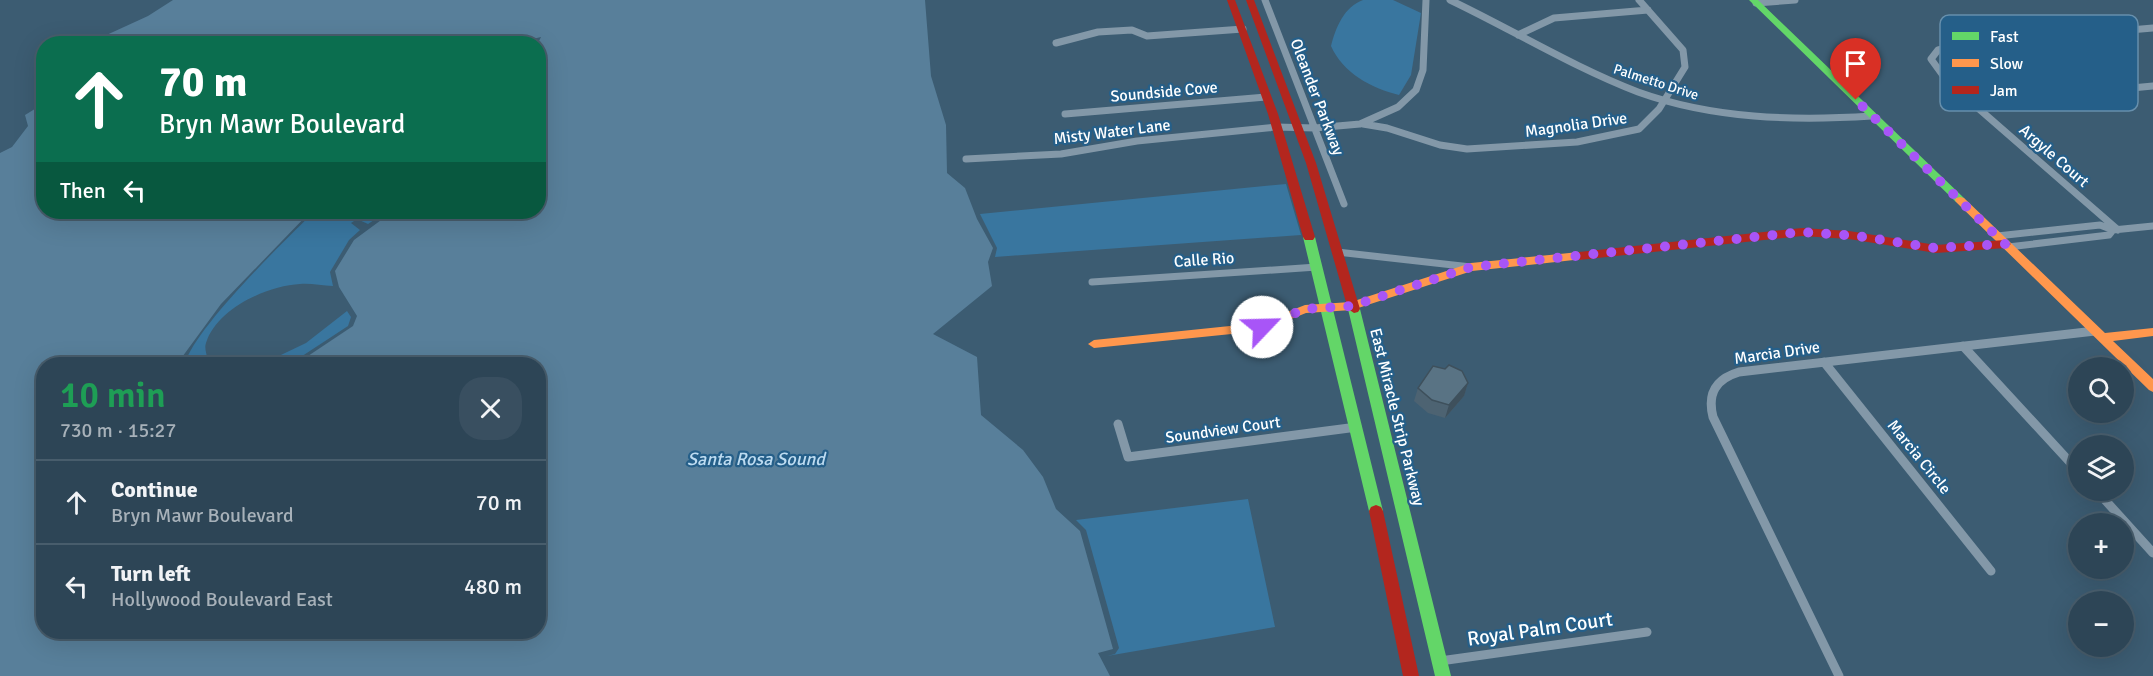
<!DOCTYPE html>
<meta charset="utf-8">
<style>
body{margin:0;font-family:Signika,sans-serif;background:#394f60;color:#f1f3f6;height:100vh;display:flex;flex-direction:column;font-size:22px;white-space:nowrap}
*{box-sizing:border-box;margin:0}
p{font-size:20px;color:#a7b1b9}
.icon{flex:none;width:33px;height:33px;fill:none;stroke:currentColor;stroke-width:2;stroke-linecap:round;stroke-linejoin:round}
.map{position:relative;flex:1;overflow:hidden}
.sheet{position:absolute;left:36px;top:357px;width:510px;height:282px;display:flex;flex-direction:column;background:#2d4556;border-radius:24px;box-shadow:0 6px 24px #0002,0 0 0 2px #485d6c}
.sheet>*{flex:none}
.guide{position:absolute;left:36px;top:36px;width:510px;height:183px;border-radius:24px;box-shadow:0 6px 24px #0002,0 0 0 2px #485d6c;background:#0b6e4f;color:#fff;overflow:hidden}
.buttons{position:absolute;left:2068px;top:357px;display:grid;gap:12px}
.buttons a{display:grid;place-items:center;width:66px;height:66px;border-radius:50%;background:#2d4556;box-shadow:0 6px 24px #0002,0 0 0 2px #485d6c;font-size:30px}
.pin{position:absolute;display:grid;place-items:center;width:51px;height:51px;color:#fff;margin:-62px -26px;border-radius:50% 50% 50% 0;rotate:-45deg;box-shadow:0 0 6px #0007}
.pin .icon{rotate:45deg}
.me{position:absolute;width:66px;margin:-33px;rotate:66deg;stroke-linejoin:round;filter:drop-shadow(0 0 4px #0008)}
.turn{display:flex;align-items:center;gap:21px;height:126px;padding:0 24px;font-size:27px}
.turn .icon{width:78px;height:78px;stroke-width:2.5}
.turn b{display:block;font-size:42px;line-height:51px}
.then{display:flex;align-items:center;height:57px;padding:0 24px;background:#0003;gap:12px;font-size:22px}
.round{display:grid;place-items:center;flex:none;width:63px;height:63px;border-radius:24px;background:#394f60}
.overview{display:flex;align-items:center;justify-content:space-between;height:102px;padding:0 24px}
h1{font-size:36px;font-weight:600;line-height:45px;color:#1e9e55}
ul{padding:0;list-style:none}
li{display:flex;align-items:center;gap:18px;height:84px;padding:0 24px;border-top:2px solid #485d6c}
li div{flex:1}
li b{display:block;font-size:22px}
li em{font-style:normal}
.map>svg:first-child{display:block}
.green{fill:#39769f}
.water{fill:#587f9a}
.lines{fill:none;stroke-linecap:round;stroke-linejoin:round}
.street-far1{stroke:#8398a8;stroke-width:7}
.street{stroke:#8398a8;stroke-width:9}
.fast{fill:#63d668;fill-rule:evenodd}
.slow{fill:#ff974d;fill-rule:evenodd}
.jam{fill:#b3261e;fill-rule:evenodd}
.wall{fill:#4d6372}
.shaded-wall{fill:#3e505c}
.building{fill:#597384;stroke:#3e505c;stroke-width:1.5}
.route{stroke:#a855f7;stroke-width:10;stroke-dasharray:0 18}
.labels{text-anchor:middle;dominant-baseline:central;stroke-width:4.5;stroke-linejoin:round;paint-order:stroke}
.far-street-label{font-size:14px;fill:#fff;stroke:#255f89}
.street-label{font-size:16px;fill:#fff;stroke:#255f89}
.water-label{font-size:18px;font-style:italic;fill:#bedcf1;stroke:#255f89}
.near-street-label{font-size:20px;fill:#fff;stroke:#255f89}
.key{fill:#255f89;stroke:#668fac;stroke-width:1.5}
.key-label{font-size:16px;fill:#fff}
</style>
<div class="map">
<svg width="2153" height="676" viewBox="0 0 2153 676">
<rect width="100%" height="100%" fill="#3c5c72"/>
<!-- green -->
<path class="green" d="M1363,0H1393L1421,13L1411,75L1399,95C1371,88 1343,73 1331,46C1336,27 1344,7 1363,0Z
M1286,184L1301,235L995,257L997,248L980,214Z
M314,212H386L368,224L357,219L351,223L360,230L349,240L330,272L333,286C322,286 311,283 300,284C267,286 217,308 206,343C204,348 207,355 208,361L213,364H185C193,330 286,239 314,212Z
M347,311L351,317L348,326L290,364H262L306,343Z
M1248,499L1275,627L1107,656L1115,654L1119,648L1086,530L1076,520Z"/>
<!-- water -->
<path class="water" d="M173,0H925L931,76L946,125L947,173L965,188L977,219L993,248L988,262L992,286L933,334L977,357L981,415L1023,450L1043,477L1056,509L1080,531L1113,649L1098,653L1110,676H0V153L12,147L28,126L25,115L43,104L44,212H310L221,304L177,364H44V632H538V364H296L353,326L357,316L339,287L335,271L354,240L392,212H538V43L541,37L511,44L89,43L148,16Z"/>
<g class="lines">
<!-- street-far1 -->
<path class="street-far1" d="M1265,0L1344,204
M1450,0C1513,30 1573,67 1638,92C1713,119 1794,121 1872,116
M1756,3L1795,0
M1518,35L1554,18L1648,10
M1056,43L1098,32L1132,30L1147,36L1243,29
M1972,103L2153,86
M1065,114L1266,97
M1363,124L1387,128L1440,145L1467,149L1577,142L1639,129L1659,109L1685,67L1683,50L1639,0
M966,159L1061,154L1137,141L1276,127L1315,128L1360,124L1398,107L1416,90L1423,70L1426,0
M2118,230L1947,81L1931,59L1938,50L1959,45L2153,28
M1997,236L2100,225L2113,230L2153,226
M2008,247L2109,235L2113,230
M1337,252L1471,267
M1092,282L1317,267"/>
<!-- street -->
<path class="street" d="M1963,346L2079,472
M1824,362L1991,571
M1118,424L1128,457L1357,427
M2096,490L2153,553
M1440,661L1647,632
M1839,676L1713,417C1707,393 1716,379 1739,372L2095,331"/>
<!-- fast -->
<path class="fast" d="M1749,0H1758L1964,198L1965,200L1964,202H1956Z
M1309,233L1315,237L1383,511L1381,515L1376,517L1371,515L1369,511L1303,237Z
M1354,305L1360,309L1451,676H1435L1348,309Z"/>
<!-- slow -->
<path class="slow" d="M1960,197L1964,198L2105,333L2153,328V336L2113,341L2153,379V392L2149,390L1956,202L1955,200L1956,198Z
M1579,252L1583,253L1585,256L1583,259L1472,271L1352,310L1306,313L1261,331L1094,348L1088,344L1094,340L1259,323L1305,305L1351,302L1471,263Z"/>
<!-- jam -->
<path class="jam" d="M1227,0H1235L1278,114L1315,237L1313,240H1305L1303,237L1268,114Z
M1246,0H1254L1316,163L1360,309L1358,312L1354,313L1348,309L1306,163Z
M1802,228L1849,231L1936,245L2005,240L2011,244L2005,248L1936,253L1849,239L1802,236L1579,260L1573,256L1579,252Z
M1376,505L1381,507L1383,511L1419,676H1403L1369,511L1371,507Z"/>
</g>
<!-- wall -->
<path class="wall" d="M1468,383L1464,396L1445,418L1428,413L1414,401L1418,388Z"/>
<!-- shaded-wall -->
<path class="shaded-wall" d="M1468,383L1464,396L1445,418L1449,405Z"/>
<!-- building -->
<path class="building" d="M1449,365L1462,371L1468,383L1449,405L1432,400L1418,388L1433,366L1445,369Z"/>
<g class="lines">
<!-- route -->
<path class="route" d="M1262,327L1305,309L1352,306L1471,267L1802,232L1857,236L1935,248L2005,244L1856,100"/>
</g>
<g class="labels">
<!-- far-street labels -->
<g class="far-street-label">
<text transform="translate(1656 82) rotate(18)">Palmetto Drive</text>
</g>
<!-- street labels -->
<g class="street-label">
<text transform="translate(1164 92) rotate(-5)">Soundside Cove</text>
<text transform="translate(1317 97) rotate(69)">Oleander Parkway</text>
<text transform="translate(1576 125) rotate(-8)">Magnolia Drive</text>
<text transform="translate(1112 132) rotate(-7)">Misty Water Lane</text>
<text transform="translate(2054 156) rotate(41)">Argyle Court</text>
<text transform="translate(1204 260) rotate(-4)">Calle Rio</text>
<text transform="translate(1777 353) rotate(-8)">Marcia Drive</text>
<text transform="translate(1397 417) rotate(76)">East Miracle Strip Parkway</text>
<text transform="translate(1223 430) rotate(-8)">Soundview Court</text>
<text transform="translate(1919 457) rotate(51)">Marcia Circle</text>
</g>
<!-- water labels -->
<g class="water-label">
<text x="756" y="459">Santa Rosa Sound</text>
</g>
<!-- near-street labels -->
<g class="near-street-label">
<text transform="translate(1540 629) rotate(-8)">Royal Palm Court</text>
</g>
</g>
<!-- legend -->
<rect x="1940" y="15" width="198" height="96" rx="9" class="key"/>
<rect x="1952" y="32" width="27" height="8" fill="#63d668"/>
<rect x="1952" y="59" width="27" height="8" fill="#ff974d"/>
<rect x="1952" y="86" width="27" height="8" fill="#b3261e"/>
<g class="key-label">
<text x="1990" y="42">Fast</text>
<text x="1990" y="69">Slow</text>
<text x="1990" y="96">Jam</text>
</g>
</svg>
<div class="buttons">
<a><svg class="icon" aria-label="search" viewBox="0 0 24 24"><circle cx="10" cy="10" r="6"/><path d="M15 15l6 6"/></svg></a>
<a><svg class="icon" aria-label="layers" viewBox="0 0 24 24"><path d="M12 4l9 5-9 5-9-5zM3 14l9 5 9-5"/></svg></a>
<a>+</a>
<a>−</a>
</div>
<div class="pin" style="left:1856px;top:100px;background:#d93025"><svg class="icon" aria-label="arrive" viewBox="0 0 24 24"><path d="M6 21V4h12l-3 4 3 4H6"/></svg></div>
<svg class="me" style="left:1262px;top:327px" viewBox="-20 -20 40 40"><circle r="19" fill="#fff"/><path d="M0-13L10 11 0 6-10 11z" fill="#a855f7"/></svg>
<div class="guide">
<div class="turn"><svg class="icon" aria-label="ahead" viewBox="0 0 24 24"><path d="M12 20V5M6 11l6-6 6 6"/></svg><div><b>70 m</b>Bryn Mawr Boulevard</div></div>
<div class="then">Then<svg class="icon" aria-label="left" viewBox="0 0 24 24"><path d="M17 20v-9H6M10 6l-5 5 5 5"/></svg></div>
</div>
<section class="sheet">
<div class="overview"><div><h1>10 min</h1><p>730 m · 15:27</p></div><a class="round"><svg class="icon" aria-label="close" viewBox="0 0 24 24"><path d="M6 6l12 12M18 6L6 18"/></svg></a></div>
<ul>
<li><svg class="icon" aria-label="ahead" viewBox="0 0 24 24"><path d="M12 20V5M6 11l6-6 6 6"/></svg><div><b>Continue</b><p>Bryn Mawr Boulevard</p></div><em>70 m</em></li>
<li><svg class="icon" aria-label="left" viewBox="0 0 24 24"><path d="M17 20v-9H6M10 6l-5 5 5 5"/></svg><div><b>Turn left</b><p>Hollywood Boulevard East</p></div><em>480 m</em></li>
</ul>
</section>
</div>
